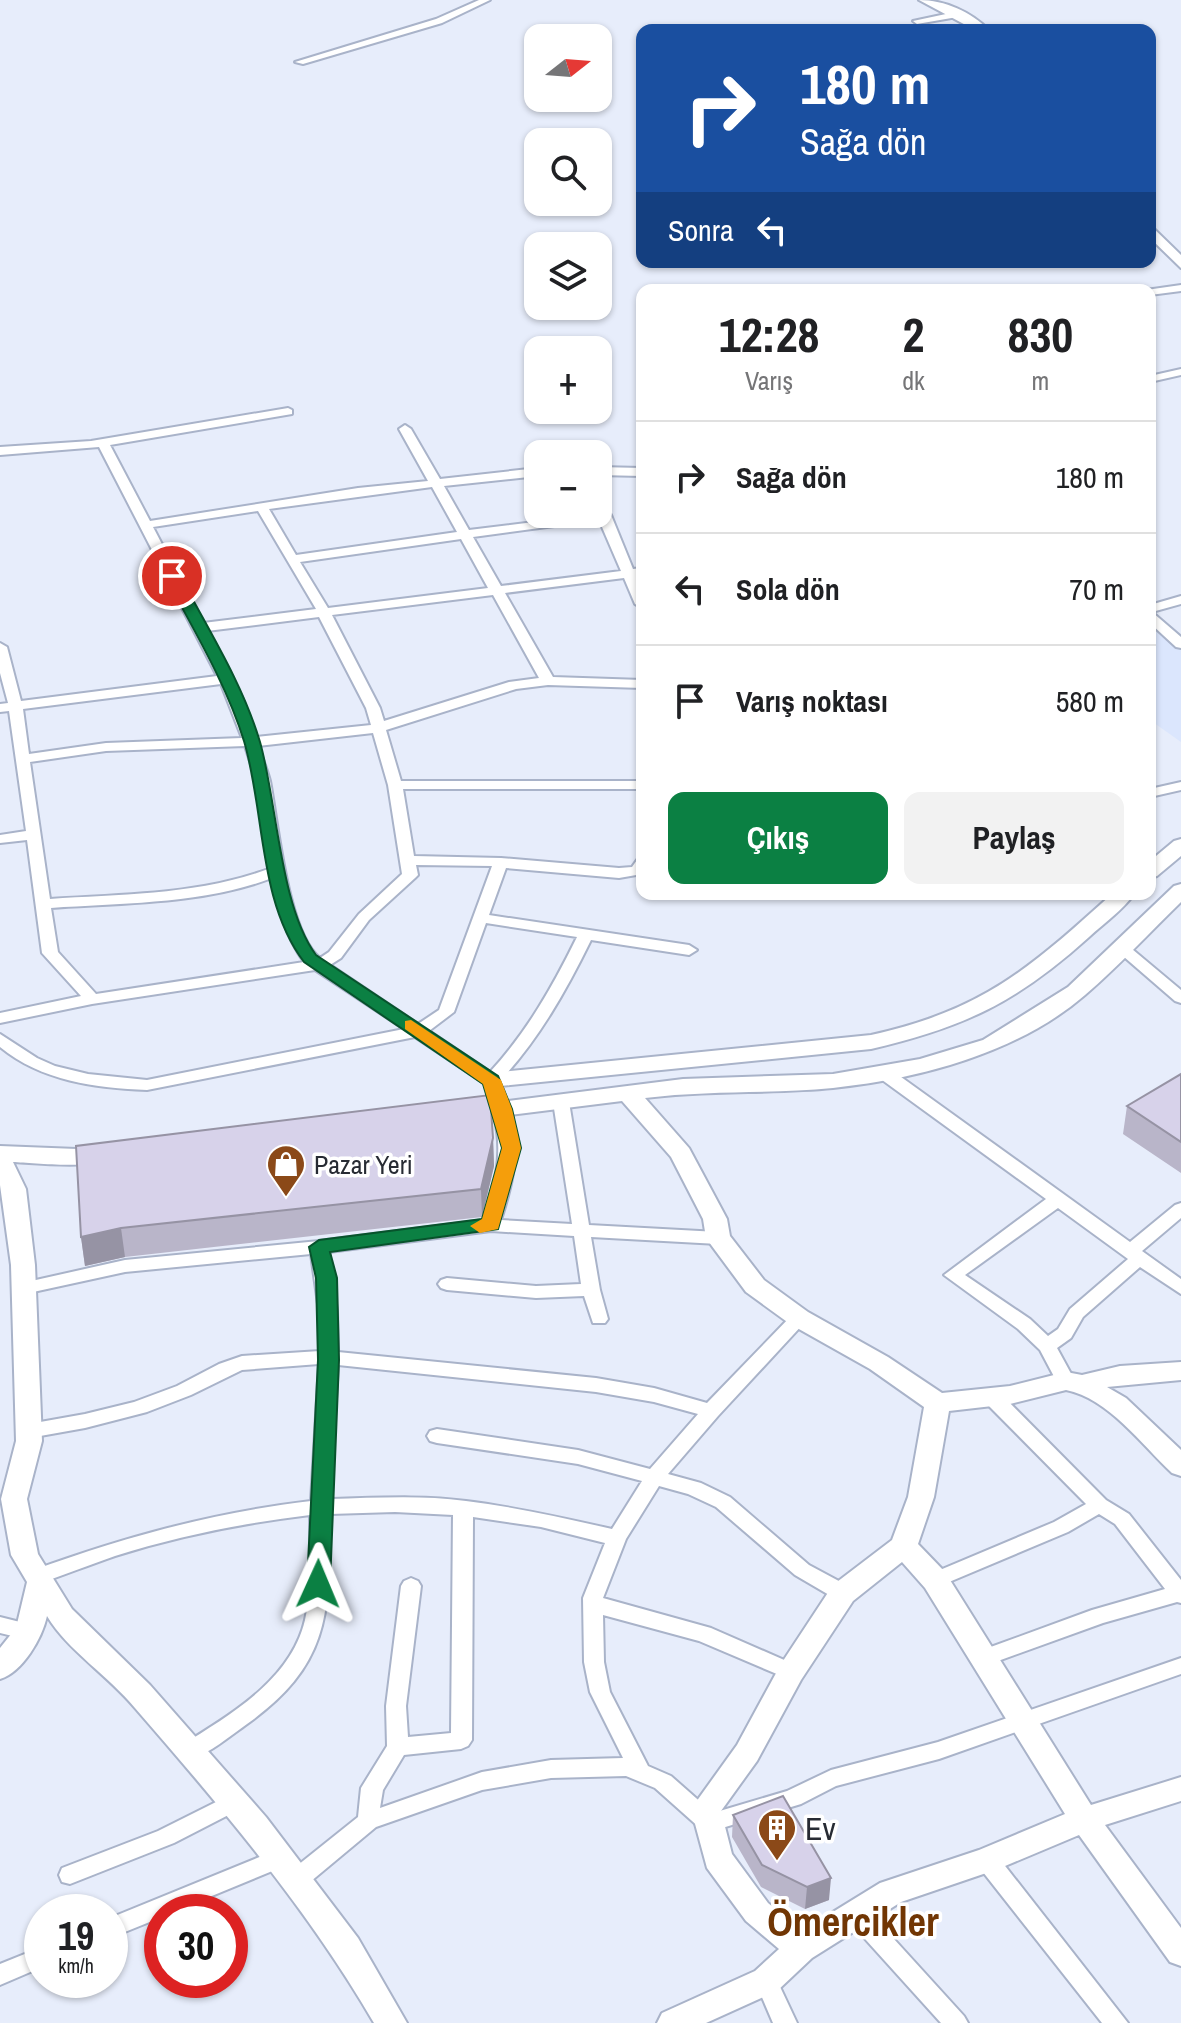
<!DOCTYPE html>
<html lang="tr">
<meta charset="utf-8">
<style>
body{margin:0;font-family:"Archivo Narrow",sans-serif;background:#f2f2f2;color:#202124;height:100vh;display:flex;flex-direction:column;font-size:30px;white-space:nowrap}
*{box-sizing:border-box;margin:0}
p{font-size:26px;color:#757577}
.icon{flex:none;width:44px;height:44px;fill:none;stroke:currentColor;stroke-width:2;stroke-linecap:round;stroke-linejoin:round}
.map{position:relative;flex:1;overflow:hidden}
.panel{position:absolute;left:636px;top:284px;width:520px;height:616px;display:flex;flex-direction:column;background:#fff;border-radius:16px;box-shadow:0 2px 6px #0004}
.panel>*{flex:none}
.top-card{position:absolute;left:636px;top:24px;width:520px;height:244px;border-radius:16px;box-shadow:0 2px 6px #0004;background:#1a4fa0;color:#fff;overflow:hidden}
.needle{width:52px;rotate:73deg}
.tools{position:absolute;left:524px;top:24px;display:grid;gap:16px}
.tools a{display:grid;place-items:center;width:88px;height:88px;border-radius:16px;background:#fff;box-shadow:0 2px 6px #0004;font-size:40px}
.speed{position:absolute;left:24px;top:1894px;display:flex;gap:16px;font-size:40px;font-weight:700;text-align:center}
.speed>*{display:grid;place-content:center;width:104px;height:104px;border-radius:50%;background:#fff;box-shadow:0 2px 6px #0004;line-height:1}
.speed small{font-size:20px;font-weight:400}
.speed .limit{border:12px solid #d22;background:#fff;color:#111}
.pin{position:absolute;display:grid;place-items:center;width:68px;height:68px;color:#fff;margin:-34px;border:4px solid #fff;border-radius:50%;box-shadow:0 2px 8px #0007}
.me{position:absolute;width:88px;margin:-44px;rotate:1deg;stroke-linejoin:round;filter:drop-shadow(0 0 6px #0008)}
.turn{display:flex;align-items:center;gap:28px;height:168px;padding:0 32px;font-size:36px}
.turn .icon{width:104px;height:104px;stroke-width:2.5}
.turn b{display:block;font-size:56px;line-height:68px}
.then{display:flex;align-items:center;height:76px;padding:0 32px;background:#0003;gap:16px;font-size:30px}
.eta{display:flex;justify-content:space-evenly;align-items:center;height:136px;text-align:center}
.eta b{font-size:48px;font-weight:800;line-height:56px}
.primary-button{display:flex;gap:16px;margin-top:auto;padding:16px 32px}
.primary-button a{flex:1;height:92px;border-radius:16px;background:#0b8043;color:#fff;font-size:32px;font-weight:800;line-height:92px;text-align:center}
.primary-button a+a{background:#f2f2f2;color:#202124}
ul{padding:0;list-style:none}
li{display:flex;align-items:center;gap:24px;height:112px;padding:0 32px;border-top:2px solid #e0e0e0}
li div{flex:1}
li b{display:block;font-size:30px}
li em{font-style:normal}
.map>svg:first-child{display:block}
.built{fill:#dbe6fd}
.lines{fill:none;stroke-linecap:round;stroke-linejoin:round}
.street-casing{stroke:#a9b3c9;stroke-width:4}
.secondary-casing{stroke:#a9b3c9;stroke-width:4}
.street{fill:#fff;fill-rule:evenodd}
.secondary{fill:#fff;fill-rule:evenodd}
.wall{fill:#b9b5c9}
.shaded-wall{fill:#9693a4}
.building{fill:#d7d2ea;stroke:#9693a4;stroke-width:2}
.route{fill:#0b8043;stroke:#07532c;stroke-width:2}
.slow{fill:#f59e0b}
.labels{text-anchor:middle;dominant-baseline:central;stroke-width:7;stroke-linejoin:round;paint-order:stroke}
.poi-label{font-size:26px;fill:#272b33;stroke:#fff;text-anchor:start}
.near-poi-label{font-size:32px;fill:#272b33;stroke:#fff;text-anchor:start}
.near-district-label{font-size:40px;font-weight:bold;fill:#713604;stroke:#fff}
</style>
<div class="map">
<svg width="1181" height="2023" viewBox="0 0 1181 2023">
<rect width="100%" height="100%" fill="#e7edfb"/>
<!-- built -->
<path class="built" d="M1150,627L1181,650V742L1150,720Z"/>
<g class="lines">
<!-- street casing -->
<g class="street-casing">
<path id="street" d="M479,0H490L442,23L303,64L295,62L436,19Z
M960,11L963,12V16L917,24L913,21Z
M1181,285V291L1150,295V290H1146Z
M1181,369V375L1150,382V376Z
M288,408L292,410V414L110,445L150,521L358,488L428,481L399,429L405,425L411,429L440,479L538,468V476L444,486L469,530L598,514V500L602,501L611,515L633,569L642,568V576L636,577L642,589V608L635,604L624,578L505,593L553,677L642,680V688L548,685L516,689L386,730L401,781H642V789H403L414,856L501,858L619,868L632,867L637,860L642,859V874L619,878L506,868L489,915L689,945L697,950L689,955L591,940C566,991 539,1039 500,1081C521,1138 519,1162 501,1220L572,1224L553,1102L561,1097L569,1102L589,1225L718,1232L724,1234L727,1238L724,1242L718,1244L591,1237L600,1290L608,1319L605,1323H593L584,1296L536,1298L447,1290L441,1288L438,1284L441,1280L447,1278L536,1286L581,1284L574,1236L491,1231L329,1252L337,1311L338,1352L596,1378L654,1388L707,1403L793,1314H805L808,1318L805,1322L718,1416L668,1474L701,1483L730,1497L809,1565L850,1587L853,1593L850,1599L843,1601L836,1599L795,1575L716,1507L688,1494L659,1486L626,1539L603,1598L711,1628L798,1666L801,1672L798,1678L791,1680L699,1641L603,1615L604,1662L610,1692L648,1766L671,1776L713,1813L787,1791L831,1770L938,1742L1181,1658V1674L939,1759L836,1786L801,1804L709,1832L701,1829L655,1788L626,1776L551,1778L482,1790L376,1827L304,1887L296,1889L288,1887L285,1880L288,1873L358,1817L361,1788L387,1746L386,1706L401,1586L404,1581L411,1578L418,1581L421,1586L406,1706L408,1737L451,1733L453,1515L395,1512L330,1514C329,1609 333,1663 247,1724C230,1736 210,1753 190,1760L182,1757L179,1751L182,1745C231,1714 291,1680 305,1620C313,1586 310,1550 310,1515C244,1523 178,1536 115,1556C89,1565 64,1575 38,1584L31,1581L28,1576L31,1571C125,1537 211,1513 311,1501L319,1364L242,1370L191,1395L147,1412L85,1428L29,1438L22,1436L20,1431L22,1426L29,1424L85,1414L134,1402L177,1386L219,1364L242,1356L320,1351L319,1311L311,1254L125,1272L24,1294L18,1292L15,1288L18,1284L125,1260L319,1241L484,1220C501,1164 505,1139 484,1083L415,1037L147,1090C96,1088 41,1081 0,1047V1034L37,1058L55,1066L88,1074L147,1080L404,1029L315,970L92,1004L0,1023V1013L81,996L42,953L27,840L0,843V835L26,831L9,711L0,712V704L8,703L0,673V643L7,647L21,701L217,676L99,447L0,455V447L91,441ZM432,487L457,532L296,555L269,509ZM258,511L316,609L203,623L153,527ZM599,520L621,571L501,586L473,537ZM461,539L488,588L328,608L300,562ZM493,595L539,678L509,682L384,721L380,708L332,615ZM319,617L366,708L371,725L256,737L242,697L207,631ZM221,684L242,738L106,743L29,754L23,709ZM373,733L388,785L402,874L359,914L329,952L320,958C288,934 278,822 270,781C267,769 262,757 258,746ZM245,746L255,777L271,868C201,895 123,894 50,899L30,762L106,751ZM416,865L492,866L439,1010L418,1024L330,965L341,958L369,920L415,878L418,875ZM272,878C278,908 286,937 304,962L96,994L58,952L51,908C124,903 204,904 272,878ZM486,923L577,937C553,986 527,1032 490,1072L429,1031L454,1012ZM338,1365L596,1392L654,1402L698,1414L650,1469L578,1450L437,1429L430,1431L427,1436L430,1441L437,1443L578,1464L642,1481L612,1529C564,1518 515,1507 466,1501C422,1495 375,1498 330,1499ZM473,1517L541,1527L605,1543L583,1598L584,1662L590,1692L623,1758L551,1760L482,1772L380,1808L383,1790L404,1755L461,1749L468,1746L472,1740Z
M598,467L642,468V476L598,475Z
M1181,596V604L1152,612L1181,637V648L1176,647L1150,623V605Z
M1181,782V790L1150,797V789Z
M1121,942L1126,944L1181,990V1003L1175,1001L1116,950L1113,947L1116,944Z
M884,1068L890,1069L1130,1242L1175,1205L1181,1203V1218L1142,1251L1181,1279V1294L1140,1267L1083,1317L1071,1338L1057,1348L1075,1381L1073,1386H1059L1040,1350L1018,1329L944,1275L1046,1199L878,1077L876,1073ZM1058,1208L1128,1259L1070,1309L1058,1329L1048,1336L1030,1319L965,1275Z
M992,1390L999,1392L1106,1500L1129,1514L1181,1580V1603L1177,1602L1103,1623L984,1666L977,1664L974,1658L977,1652L1092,1610L1165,1589L1115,1524L1099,1514L1068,1532L942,1585L935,1588L928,1585L925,1580L928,1575L1054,1522L1086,1504L985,1402L983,1397L985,1392Z
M0,1617L36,1626L39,1632L36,1638L29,1640L0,1633Z
M234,1793L242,1796L245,1802L242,1808L174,1843L70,1884L62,1882L59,1875L62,1868L158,1831Z
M279,1849L287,1851L290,1858L287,1865L173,1912H162V1917L110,1938V1918Z
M987,1851L995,1853L1128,2023H1102L979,1867L976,1860L979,1853Z
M855,1902L863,1905L964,2016L968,2023H941L847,1919L844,1912L847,1905Z
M42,1947V1967L0,1985V1964Z
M766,1971L774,1974L797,2023H773L755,1981L758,1974Z"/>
</g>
<!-- secondary casing -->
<g class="secondary-casing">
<path id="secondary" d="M919,0C945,0 971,12 989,30H975Z
M1150,225L1181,255V268L1150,238Z
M1181,839V856L1157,876L1150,878V861L1174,841Z
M1181,884V902C1149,933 1119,966 1085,995C1018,1053 919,1079 833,1088C771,1094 708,1090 645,1098L689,1148L727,1219L730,1236L764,1280L808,1312L888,1357L942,1393L1010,1386L1066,1372L1082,1375L1120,1366L1181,1362V1380L1107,1387L1126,1398L1181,1450V1476L1172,1473C1142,1445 1108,1398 1066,1390L1010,1404L949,1411L934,1497L918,1544L945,1572L1091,1805L1181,1777V1801L1105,1825L1181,1928V1966L1170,1962L1079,1835L998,1869L901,1902L812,1958L777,1991L706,2023H657L662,2013L755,1971L779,1949L746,1921L707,1868L691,1809L737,1745L781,1664L833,1585L892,1540L908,1497L924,1407L870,1369L790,1324L746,1292L706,1238L703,1219L671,1157L622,1101L461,1121L450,1114L461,1107L683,1079L833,1074L920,1059L983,1040L1068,987L1174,886ZM902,1562L925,1588L1065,1814L979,1850L880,1883L802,1931L768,1903L732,1854L721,1811L757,1761L801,1680L853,1601Z
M1112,894H1134C1123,910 1104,923 1089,937C1017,1002 965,1027 871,1049L491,1087L480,1080L491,1073L871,1035C983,1010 1029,969 1112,894Z
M0,1146L77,1149L105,1146L117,1154C105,1171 34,1163 13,1162L26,1189L35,1265L42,1441L27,1499L38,1554L72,1609L150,1685L266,1817L358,1938L407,2023H374C307,1908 222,1808 135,1708C109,1676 68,1651 47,1616C42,1638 23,1672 0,1679V1648L16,1628L27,1582L11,1555L1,1499L16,1441L11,1265L0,1185Z"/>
</g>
<!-- street -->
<use href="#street" class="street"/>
<!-- secondary -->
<use href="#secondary" class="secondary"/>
</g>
<!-- wall -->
<path class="wall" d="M1181,1074V1173L1123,1134L1127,1106Z
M493,1138L494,1166L482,1217L125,1257L85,1266L81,1237Z
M733,1815L829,1900L805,1909L761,1887L732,1837Z"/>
<!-- shaded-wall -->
<path class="shaded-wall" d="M493,1138L494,1166L482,1217L481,1189Z
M121,1228L125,1257L85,1266L81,1237Z
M831,1878L829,1900L805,1909L807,1887Z"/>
<!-- building -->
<path class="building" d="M1181,1074V1142L1127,1106Z
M490,1095L493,1138L481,1189L121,1228L81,1237L76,1146Z
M783,1796L831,1878L807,1887L762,1865L733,1815Z"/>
<!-- route -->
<path class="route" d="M172,572L180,576C208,629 243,684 260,742C277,802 280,907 316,955L498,1076L512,1109L521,1148L498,1229L330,1252L337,1278L339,1360L330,1584L326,1591H310L307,1584L318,1360L316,1278L309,1247L319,1240L482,1219L502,1148L483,1084L304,962C258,902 265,812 244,741C226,683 193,629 165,576Z"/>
<!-- slow -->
<path class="slow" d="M411,1020L501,1080L512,1109L521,1148L498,1229L480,1233L470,1226L482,1219L502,1148L483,1084L405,1029V1021Z"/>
<!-- icons -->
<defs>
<g id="shop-pin" transform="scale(2)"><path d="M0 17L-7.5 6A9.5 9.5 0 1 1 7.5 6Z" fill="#8b4918" stroke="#fff"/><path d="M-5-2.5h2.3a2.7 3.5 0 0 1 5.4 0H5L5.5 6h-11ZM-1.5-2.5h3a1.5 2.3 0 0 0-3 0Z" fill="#fff"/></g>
<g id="building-pin" transform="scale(2)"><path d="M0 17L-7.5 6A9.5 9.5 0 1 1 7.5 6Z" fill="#8b4918" stroke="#fff"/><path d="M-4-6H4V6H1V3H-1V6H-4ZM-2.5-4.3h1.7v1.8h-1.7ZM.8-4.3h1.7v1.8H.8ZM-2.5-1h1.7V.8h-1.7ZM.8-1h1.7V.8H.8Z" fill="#fff"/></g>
</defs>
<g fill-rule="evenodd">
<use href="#shop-pin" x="286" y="1164"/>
<use href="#building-pin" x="777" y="1828"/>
</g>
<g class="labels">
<!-- poi labels -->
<g class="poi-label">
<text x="314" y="1164">Pazar Yeri</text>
</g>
<!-- near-poi labels -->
<g class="near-poi-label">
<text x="805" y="1828">Ev</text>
</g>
<!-- near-district labels -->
<g class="near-district-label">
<text x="853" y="1921">Ömercikler</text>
</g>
</g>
</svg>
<div class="tools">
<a><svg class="needle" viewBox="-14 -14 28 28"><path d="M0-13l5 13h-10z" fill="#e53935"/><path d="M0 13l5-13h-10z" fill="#757577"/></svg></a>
<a><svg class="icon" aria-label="search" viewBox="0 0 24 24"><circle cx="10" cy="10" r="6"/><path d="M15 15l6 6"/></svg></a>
<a><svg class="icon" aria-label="layers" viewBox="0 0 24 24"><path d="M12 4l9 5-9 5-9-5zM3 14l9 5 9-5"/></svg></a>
<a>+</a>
<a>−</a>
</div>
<div class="speed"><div>19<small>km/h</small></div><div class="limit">30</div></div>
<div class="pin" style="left:172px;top:576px;background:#d93025"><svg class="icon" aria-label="arrive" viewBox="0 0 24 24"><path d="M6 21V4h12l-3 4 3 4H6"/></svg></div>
<svg class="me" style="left:318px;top:1584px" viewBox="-20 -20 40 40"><path d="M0-17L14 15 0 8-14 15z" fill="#0b8043" stroke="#fff" stroke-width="4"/></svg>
<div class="top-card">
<div class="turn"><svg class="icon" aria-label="right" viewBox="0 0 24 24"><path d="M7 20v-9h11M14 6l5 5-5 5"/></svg><div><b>180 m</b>Sağa dön</div></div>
<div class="then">Sonra<svg class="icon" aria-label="left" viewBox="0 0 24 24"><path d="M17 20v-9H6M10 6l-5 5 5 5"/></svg></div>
</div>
<section class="panel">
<div class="eta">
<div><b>12:28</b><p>Varış</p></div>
<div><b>2</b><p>dk</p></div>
<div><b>830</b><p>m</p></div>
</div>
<ul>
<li><svg class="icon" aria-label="right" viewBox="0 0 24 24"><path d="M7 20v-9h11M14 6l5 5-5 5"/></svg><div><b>Sağa dön</b></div><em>180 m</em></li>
<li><svg class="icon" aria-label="left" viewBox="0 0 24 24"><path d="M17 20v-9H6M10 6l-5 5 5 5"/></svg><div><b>Sola dön</b></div><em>70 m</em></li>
<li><svg class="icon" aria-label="arrive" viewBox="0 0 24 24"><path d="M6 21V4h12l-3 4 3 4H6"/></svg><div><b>Varış noktası</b></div><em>580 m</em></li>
</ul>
<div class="primary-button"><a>Çıkış</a><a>Paylaş</a></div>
</section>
</div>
